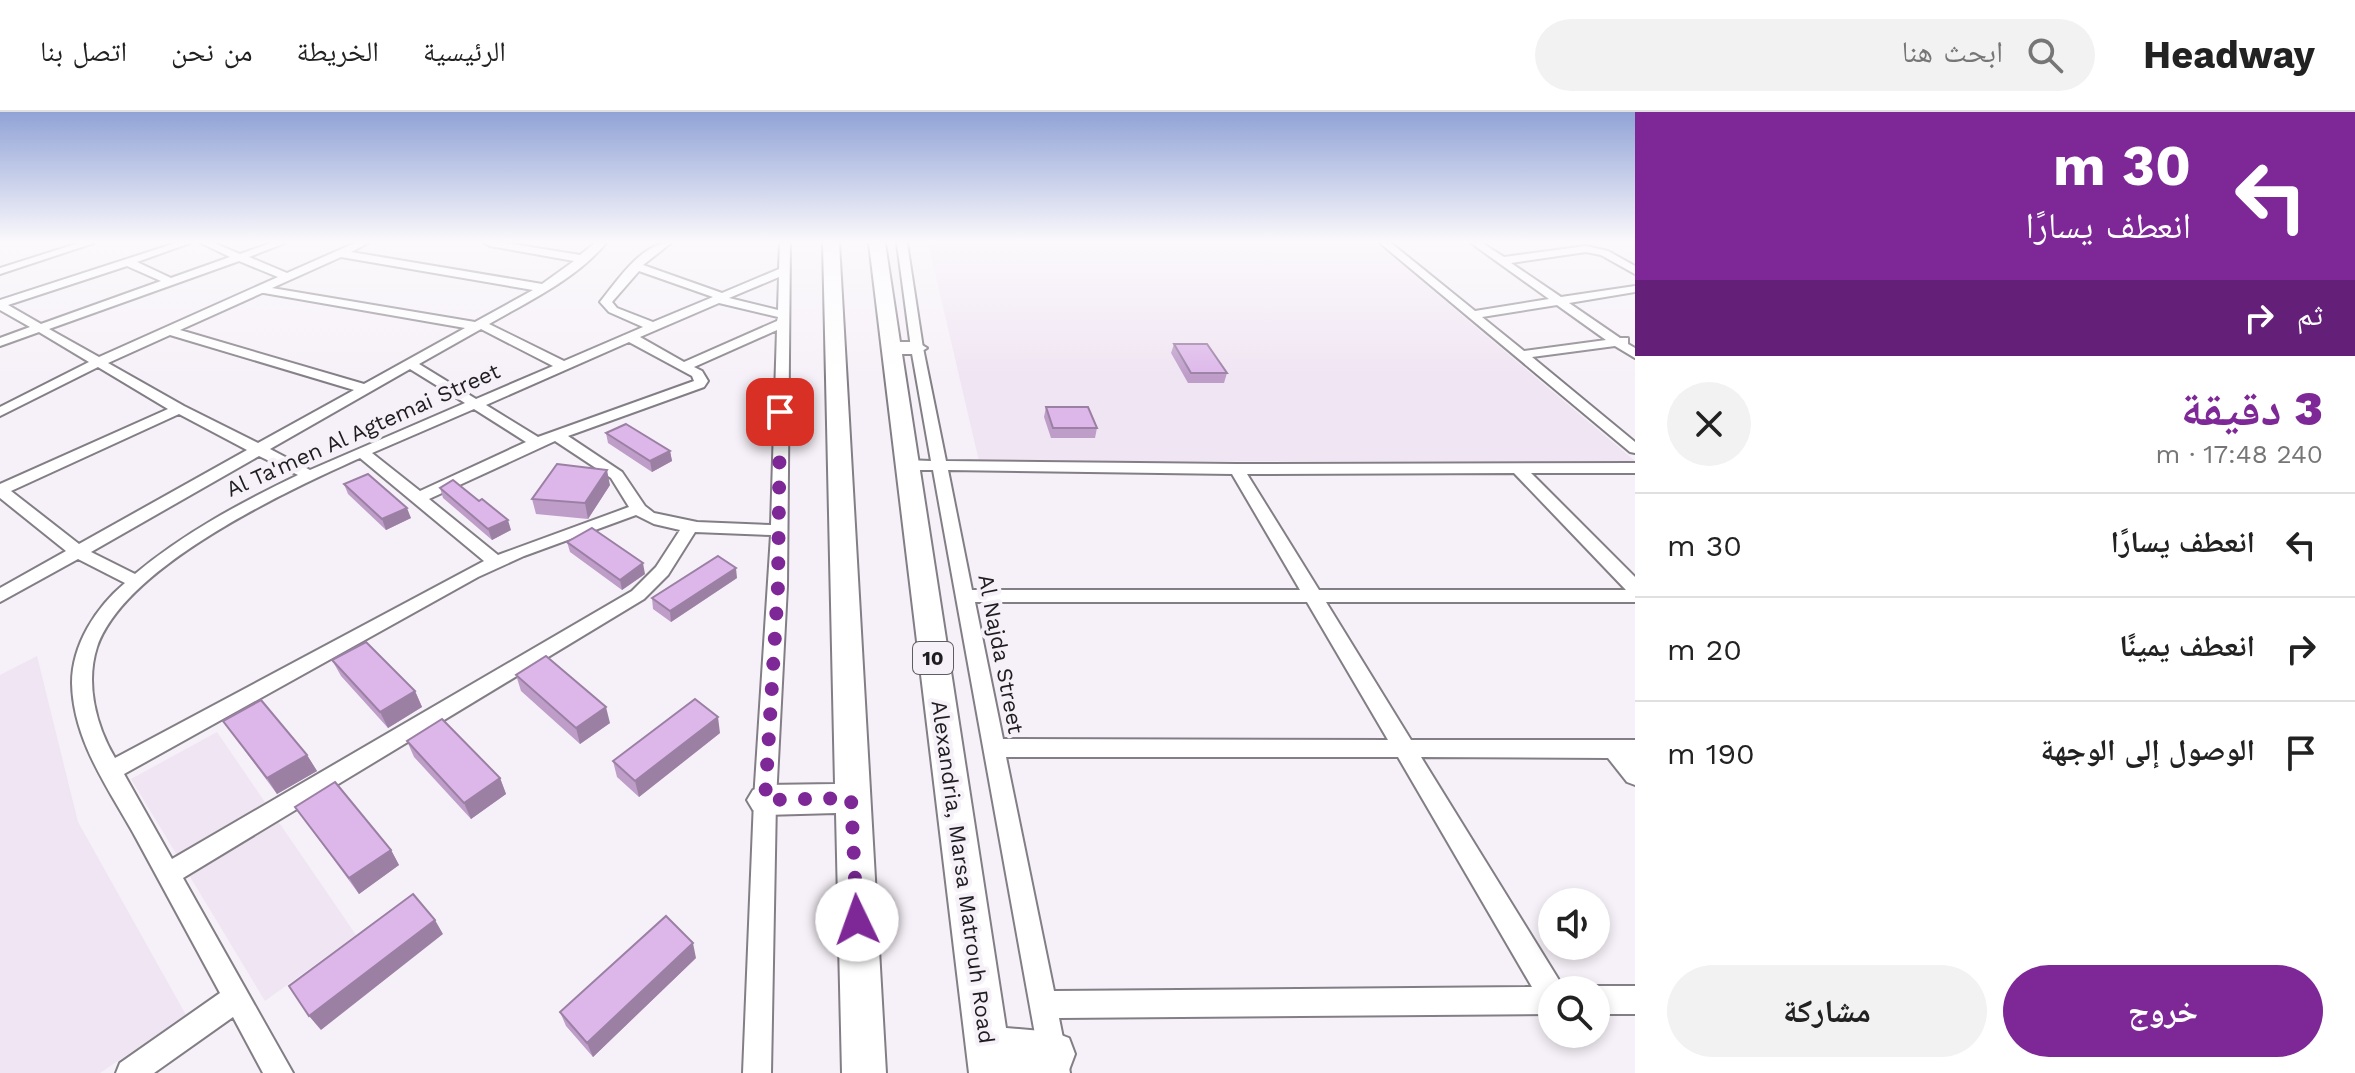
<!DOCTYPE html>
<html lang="ar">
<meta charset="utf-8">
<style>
body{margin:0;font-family:"Work Sans","Noto Naskh Arabic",sans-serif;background:#f2f2f2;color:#222;direction:rtl;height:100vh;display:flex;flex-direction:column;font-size:30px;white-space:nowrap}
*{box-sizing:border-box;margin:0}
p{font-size:26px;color:#767676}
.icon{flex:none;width:44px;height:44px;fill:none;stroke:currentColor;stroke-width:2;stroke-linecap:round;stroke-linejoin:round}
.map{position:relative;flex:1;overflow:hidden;direction:ltr}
.side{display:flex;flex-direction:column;background:#fff;width:720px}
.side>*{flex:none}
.banner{background:#7e2897;color:#fff;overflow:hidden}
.controls{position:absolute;left:1538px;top:776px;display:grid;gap:16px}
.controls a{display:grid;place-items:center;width:72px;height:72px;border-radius:50%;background:#fff;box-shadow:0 4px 12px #0003;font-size:40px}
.pin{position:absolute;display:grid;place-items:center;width:68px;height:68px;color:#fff;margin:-34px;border-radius:16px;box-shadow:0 4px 12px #0006}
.me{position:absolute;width:88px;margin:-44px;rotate:357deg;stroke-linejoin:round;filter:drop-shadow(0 0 6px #0008)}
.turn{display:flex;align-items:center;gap:28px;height:168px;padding:0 32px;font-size:36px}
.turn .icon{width:104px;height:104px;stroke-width:2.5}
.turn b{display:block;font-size:56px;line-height:68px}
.then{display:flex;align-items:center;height:76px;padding:0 32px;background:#0003;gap:16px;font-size:30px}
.round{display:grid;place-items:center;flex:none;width:84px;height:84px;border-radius:42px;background:#f2f2f2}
.summary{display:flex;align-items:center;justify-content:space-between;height:136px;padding:0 32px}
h1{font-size:48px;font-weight:800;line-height:60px;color:#7e2897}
.action{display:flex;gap:16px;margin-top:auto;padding:16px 32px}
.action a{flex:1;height:92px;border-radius:48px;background:#7e2897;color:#fff;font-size:32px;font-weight:800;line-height:92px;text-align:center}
.action a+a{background:#f2f2f2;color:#222}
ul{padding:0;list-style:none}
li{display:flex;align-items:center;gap:24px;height:104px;padding:0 32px;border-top:2px solid #e0e0e0}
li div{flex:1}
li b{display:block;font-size:30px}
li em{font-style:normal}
header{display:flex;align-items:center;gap:48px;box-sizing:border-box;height:112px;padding:0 40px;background:#fff;border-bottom:2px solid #e0e0e0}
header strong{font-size:38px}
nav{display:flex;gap:44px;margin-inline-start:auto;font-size:28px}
.search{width:560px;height:72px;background:#f2f2f2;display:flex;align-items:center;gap:20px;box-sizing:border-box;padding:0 28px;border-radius:44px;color:#767676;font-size:30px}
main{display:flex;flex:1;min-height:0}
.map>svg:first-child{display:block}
.built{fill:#f0e5f3}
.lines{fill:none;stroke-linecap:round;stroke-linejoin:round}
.minor-casing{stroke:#837e85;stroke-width:4}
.primary-casing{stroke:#837e85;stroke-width:4}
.minor{fill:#fff;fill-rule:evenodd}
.primary{fill:#fff;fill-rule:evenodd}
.wall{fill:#be9dc9}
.shaded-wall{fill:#9b80a4}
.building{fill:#ddb7ea;stroke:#9b80a4;stroke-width:2}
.route{stroke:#7e2897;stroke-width:14;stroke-dasharray:0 25.2}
.labels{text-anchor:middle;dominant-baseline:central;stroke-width:8;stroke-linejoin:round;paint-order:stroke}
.shield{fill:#f6f1f8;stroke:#605d61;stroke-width:2}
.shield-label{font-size:20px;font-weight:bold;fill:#1f1d20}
.street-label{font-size:22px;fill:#1f1d20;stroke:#f6f1f8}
</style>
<header>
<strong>Headway</strong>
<div class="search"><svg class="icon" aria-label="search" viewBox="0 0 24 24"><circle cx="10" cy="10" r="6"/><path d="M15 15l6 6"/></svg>ابحث هنا</div>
<nav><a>الرئيسية</a><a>الخريطة</a><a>من نحن</a><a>اتصل بنا</a></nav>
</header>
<main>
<section class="side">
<div class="banner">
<div class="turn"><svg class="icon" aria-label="left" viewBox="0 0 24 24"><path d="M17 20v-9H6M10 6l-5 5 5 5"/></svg><div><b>30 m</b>انعطف يسارًا</div></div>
<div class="then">ثم<svg class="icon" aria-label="right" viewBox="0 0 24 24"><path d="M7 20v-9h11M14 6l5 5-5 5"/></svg></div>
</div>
<div class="summary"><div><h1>3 دقيقة</h1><p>240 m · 17:48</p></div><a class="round"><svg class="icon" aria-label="close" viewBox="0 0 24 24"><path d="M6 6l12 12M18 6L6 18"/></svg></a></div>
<ul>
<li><svg class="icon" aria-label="left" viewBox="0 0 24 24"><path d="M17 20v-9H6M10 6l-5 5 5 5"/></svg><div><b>انعطف يسارًا</b></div><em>30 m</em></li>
<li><svg class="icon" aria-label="right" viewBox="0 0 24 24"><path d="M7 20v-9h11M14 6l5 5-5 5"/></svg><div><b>انعطف يمينًا</b></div><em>20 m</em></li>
<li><svg class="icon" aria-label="arrive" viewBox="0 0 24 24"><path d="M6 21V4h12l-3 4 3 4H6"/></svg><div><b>الوصول إلى الوجهة</b></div><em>190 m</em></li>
</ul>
<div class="action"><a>خروج</a><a>مشاركة</a></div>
</section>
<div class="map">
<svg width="1635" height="961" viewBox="0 0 1635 961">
<rect width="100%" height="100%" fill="#f6f1f8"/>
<!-- built -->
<path class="built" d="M928,131H1376L1635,349H979Z
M37,544L78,710L186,903L100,961H0V563Z
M217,620L356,823L265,889L131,667Z"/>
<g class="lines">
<!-- minor casing -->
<g class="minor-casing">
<path id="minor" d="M79,131H94L0,162V156Z
M176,131H190L137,150L171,166L230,145L201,131H214L240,142L271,131H285L249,145L287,161L355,131H368L351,140L542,172L574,149L490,134L485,131H506L580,143L595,131H606C576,167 529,189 489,212L564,249L643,215L609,200L600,190C617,169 642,130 671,131L643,153L722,181L779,157L780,131H790L787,474L776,688L771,961H743L754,688L771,423L695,420L668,463L644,487L183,766L293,961H263L233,905L154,961H116L120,951L220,881C192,829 164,778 136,726C109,677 73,629 72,571C72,533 96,495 125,471L78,447L0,490V476L66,439L0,386V372L168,297L98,255L0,304V295L89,250L39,220L0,234V226L30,215L0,198V188ZM341,145L533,178L475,210L272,176ZM239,149L278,165L99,245L49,217ZM127,154L161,169L41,212L8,193ZM639,159L713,185L653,210L617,196L612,190ZM779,165L778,198L729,186ZM262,181H264L465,216L364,272L180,218ZM719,191L778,205L777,209L684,250L640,225ZM481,217L553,254L476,287L419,252ZM777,218L771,413L697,410L654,401L645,394L622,360L568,324L704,275L708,269L702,259L694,255ZM170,223L354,278L258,331L184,294L108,251ZM629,230L692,264L694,269L538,325L486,293ZM410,257L465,291L310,358L270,337ZM474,297L526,330L420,379L372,341ZM179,302L247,338L79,432L11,379ZM555,329L611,366L629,395L498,443L429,387ZM259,344L298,363C240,391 184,421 135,462L91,440ZM360,346L484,449L115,646C96,614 85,572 97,535C125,454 286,379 360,346ZM636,403L654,412L680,418L656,455L632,479L172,747L124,662L478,465L524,444Z
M897,131H907L923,236L946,349L1237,352L1635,351V361H1531L1635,465V490H1326L1411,628H1635V673L1627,670L1608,646L1421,645L1562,873L1563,878H1552V902L1059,906L1070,961H1042L933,358H906L898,353L906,348L931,349L911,236ZM948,358L1232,362L1300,478H972ZM1514,361L1626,478H1319L1247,362ZM975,490H1307L1388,628L1003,627ZM1006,645H1398L1532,875L1054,879Z
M1380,131H1391L1475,199L1549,187L1471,131H1482L1504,145L1586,134L1608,139L1635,154V162L1601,143L1586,140L1511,151L1561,185L1635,174V180L1569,191L1620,226H1628V232L1635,236V246L1615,234L1532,245L1635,330V341L1630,340ZM1557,193L1606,228L1524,239L1482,205Z
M1596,874H1635V902H1596V878H1587Z"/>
</g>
<!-- primary casing -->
<g class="primary-casing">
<path id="primary" d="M823,131H839L886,961H842L836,701L765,703L753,698L747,688L753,678L765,673L835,672Z
M869,131H885L900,230H917L927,236L917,242H902L1006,916L1053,920L1069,926L1075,942L1069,958L1060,961H969Z"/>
</g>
<!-- minor -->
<use href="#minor" class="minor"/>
<!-- primary -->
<use href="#primary" class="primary"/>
</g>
<!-- wall -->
<path class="wall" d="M1174,232L1227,261L1224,271H1188L1171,241Z
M1046,295L1097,316L1095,326H1051L1044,305Z
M606,321L670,339L672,349L652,360L608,331Z
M344,372L411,406L386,418L348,382Z
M610,373L588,407L536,402L532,387Z
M440,376L511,418L492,428L443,386Z
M567,430L645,462L622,478L570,440Z
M737,466L671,510L653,497L652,486Z
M332,548L415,579L422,595L388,616L341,564Z
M516,563L610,611L580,632L521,579Z
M223,609L307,643L317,659L277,682Z
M720,621L639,685L617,665L613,649Z
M407,629L500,666L506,682L471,707L414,645Z
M295,695L391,738L399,753L359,782Z
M696,846L593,945L566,914L560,900Z"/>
<!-- shaded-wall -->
<path class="shaded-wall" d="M670,339L672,349L652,360L650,349Z
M607,358L610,373L588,407L585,391Z
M407,396L411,406L386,418L382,407Z
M508,408L511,418L492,428L488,417Z
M643,451L645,462L622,478L620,468Z
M736,456L737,466L671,510L670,499Z
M415,579L422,595L388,616L380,600Z
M606,595L610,611L580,632L576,616Z
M718,605L720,621L639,685L635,669Z
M307,643L317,659L277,682L267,666Z
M500,666L506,682L471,707L464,691Z
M391,738L399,753L359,782L349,766Z
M435,808L443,822L321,918L309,904Z
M693,831L696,846L593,945L587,931Z"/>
<!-- building -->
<path class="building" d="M1174,232H1207L1227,261H1191Z
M1046,295H1088L1097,316H1053Z
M626,312L670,339L650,349L606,321Z
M557,352L607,358L585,391L532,387Z
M368,362L407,396L382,407L344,372Z
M453,368L479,389L482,387L508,408L488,417L440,376Z
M592,416L643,451L620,468L567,430Z
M718,444L736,456L670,499L652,486Z
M366,530L415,579L380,600L332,548Z
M546,544L606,595L576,616L516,563Z
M695,587L718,605L635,669L613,649Z
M261,588L307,643L267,666L223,609Z
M442,607L500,666L464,691L407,629Z
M335,670L391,738L349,766L295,695Z
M413,782L435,808L309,904L289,874Z
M666,804L693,831L587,931L560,900Z"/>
<!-- sky -->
<linearGradient id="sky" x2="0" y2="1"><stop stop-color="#91a3d6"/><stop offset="0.49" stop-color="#fbf9fc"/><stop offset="1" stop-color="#fbf9fc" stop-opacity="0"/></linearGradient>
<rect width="1635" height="265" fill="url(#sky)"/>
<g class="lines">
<!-- route -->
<path class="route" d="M780,300L778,474L765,688L851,686L857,808"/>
</g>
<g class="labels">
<!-- shield labels -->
<rect class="shield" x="913" y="530" width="40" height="32" rx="6"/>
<g class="shield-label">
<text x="933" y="546">10</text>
</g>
<!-- street labels -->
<g class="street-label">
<text transform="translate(363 318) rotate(-24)">Al Ta'men Al Agtemai Street</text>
<text transform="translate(1001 542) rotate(79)">Al Najda Street</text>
<text transform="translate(963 760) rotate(82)">Alexandria, Marsa Matrouh Road</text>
</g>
</g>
</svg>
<div class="controls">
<a><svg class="icon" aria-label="sound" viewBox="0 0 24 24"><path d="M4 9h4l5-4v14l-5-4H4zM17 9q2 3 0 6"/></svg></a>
<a><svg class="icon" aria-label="search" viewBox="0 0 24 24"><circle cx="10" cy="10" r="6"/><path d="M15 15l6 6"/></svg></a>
</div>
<div class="pin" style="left:780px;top:300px;background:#d93025"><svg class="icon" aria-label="arrive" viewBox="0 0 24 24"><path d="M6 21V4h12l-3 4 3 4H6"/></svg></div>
<svg class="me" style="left:857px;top:808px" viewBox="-20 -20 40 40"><circle r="19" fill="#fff"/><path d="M0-13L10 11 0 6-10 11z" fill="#7e2897"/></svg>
</div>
</main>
